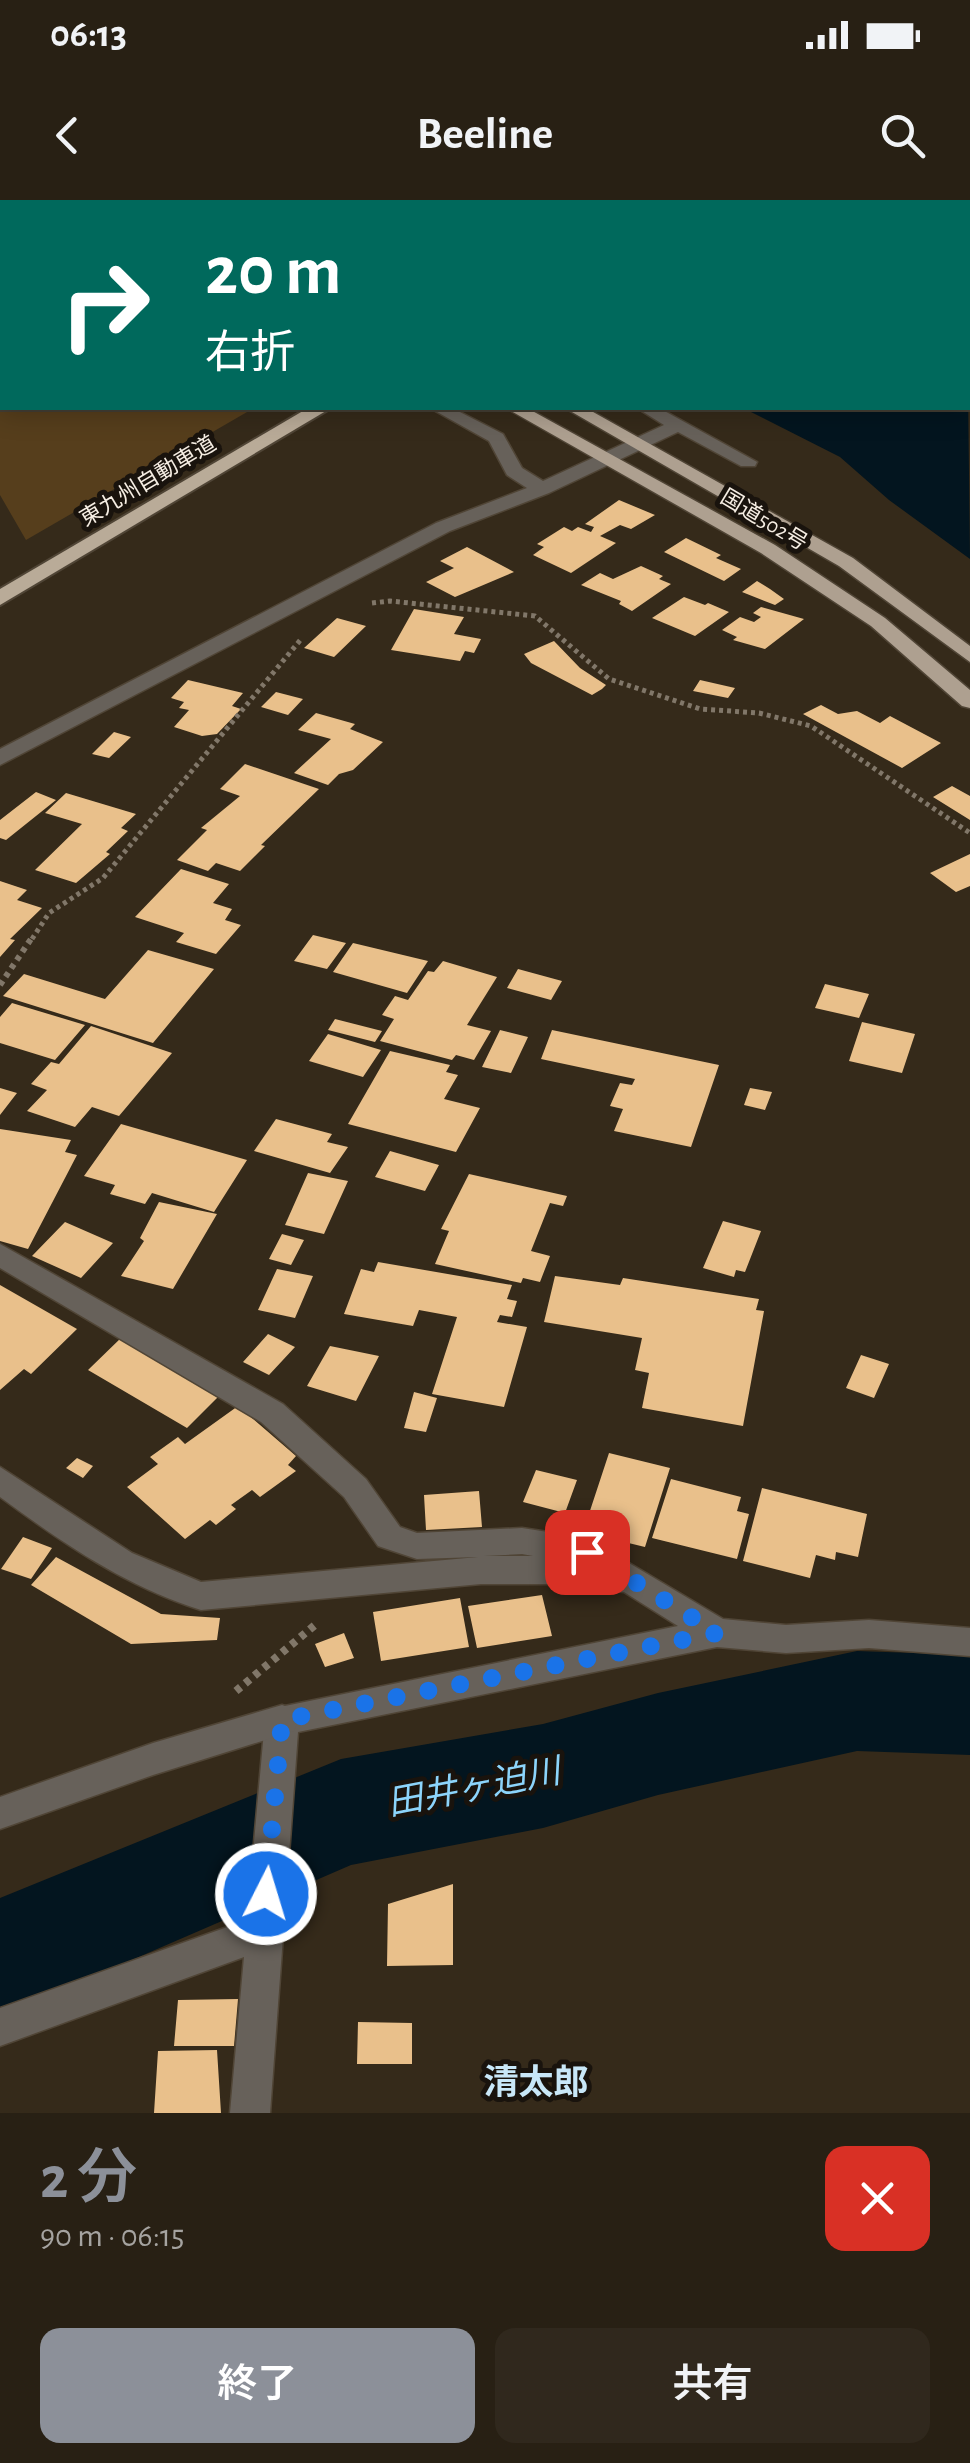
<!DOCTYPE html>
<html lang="ja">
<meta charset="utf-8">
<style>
body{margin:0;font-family:"Alegreya Sans","Noto Sans JP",sans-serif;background:#30281d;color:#f1f3f6;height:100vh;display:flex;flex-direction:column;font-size:38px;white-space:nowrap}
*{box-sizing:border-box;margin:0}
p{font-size:32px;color:#a5a3a0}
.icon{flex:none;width:55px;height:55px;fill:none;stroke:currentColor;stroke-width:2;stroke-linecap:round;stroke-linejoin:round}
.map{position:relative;height:1913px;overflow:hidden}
.side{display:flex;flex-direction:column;background:#282014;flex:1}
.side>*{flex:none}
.guide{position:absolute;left:0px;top:0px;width:970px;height:210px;box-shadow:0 5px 25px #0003,0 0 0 2px #443e34;background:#00695c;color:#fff;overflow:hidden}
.pin{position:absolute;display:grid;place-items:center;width:85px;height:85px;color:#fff;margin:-42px;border-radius:20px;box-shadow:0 5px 15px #0006}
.me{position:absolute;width:110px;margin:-55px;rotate:5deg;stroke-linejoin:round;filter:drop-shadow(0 0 8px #0008)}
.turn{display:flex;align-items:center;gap:35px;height:210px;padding:0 40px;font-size:45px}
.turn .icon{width:130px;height:130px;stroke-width:2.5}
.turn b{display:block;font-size:70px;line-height:85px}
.round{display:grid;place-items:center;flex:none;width:105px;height:105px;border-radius:20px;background:#30281d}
.overview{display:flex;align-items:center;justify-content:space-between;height:170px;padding:0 40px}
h1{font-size:60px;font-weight:600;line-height:75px;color:#8c9099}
.cta{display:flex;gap:20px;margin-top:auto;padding:20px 40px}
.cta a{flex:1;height:115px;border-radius:20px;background:#8c9099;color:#fff;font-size:40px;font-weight:600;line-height:115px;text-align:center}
.cta a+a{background:#30281d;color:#f1f3f6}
.status{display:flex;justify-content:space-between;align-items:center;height:70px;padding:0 50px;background:#282014;direction:ltr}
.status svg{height:28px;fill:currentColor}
header{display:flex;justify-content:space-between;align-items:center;height:130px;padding:0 40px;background:#282014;font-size:45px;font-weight:600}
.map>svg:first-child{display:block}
.green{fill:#563e1c}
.water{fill:#03151f}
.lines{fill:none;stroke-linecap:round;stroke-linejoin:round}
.river{fill:#03151f;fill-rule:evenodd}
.building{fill:#e9c08b}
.minor-casing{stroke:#504536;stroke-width:3}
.tertiary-casing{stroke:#504536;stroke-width:3}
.trunk-casing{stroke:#504536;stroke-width:3}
.motorway-casing{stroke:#504536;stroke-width:4}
.path-far2{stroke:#817769;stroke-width:5;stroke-dasharray:4 4;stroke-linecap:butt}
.path-far1{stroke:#817769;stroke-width:6;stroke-dasharray:5 5;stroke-linecap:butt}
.path{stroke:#817769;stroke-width:8;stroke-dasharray:6 6;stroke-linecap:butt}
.minor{fill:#67615a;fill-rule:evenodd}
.tertiary{fill:#67615a;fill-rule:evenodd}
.trunk{fill:#aea090;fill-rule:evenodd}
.motorway{fill:#b9ab98;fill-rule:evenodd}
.route{stroke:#1a73e8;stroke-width:18;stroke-dasharray:0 32.4}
.labels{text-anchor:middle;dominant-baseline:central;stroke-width:10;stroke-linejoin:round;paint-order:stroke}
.far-street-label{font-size:22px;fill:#f6eee4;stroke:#19130d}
.near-water-label{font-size:35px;font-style:italic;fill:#8cd4fb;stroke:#19130d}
.near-neighbourhood-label{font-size:35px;font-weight:bold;fill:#c8e7f8;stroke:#19130d}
</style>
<div class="status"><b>06:13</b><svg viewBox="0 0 49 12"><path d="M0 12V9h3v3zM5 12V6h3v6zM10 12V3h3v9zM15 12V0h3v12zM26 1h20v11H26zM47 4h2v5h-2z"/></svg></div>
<header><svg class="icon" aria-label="back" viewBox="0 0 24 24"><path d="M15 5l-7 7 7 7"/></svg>Beeline<svg class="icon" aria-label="search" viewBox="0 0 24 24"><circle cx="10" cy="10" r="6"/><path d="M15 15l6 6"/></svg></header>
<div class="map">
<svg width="970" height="1913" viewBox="0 0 970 1913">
<rect width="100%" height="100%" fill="#352a1a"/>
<!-- green -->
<path class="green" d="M0,194L2,208H254L26,340L0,295Z"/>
<!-- water -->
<path class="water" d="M968,189L970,359L889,300L840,257L743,208H968Z"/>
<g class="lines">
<!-- river -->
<path class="river" d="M857,1451L970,1455V1555L857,1551L658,1595L543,1628L351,1665L0,1817V1698L341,1559L543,1524L658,1493Z"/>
</g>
<!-- building -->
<path class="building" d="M619,300L655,315L631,329L620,325L600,336L616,343L571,373L533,355L544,347L537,344L564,327L572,331L578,327L591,332L594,327L585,324Z
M686,338L721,355L716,358L741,369L724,381L664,352Z
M467,347L514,372L455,397L426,382L454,368L440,361Z
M641,366L663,376L659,379L671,384L632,411L619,404L621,401L581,385L600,373L613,379Z
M757,381L770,389L784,399L775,405L742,392Z
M684,397L705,405L708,403L729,412L695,436L652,418Z
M761,407L804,419L765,449L733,440L737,437L722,430L740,417L754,422L761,417L753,413Z
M414,409L464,417L454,434L481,439L474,453L465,451L460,461L391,450Z
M337,418L366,426L334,457L304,448Z
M554,441L580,468L606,485L602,489L592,495L531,463L524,454Z
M188,480L243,493L232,506L241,509L217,534L202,536L174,527L189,510L179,508L184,502L171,498Z
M700,480L735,488L728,498L693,491Z
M276,492L303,499L288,515L261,507Z
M821,505L838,514L857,511L880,523L890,516L941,543L902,568L803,514Z
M316,513L355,524L350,529L383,542L353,570L339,574L328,585L294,573L331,539L298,530Z
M114,532L131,537L109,558L92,554Z
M245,564L319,589L261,645L265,646L240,671L216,663L208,671L177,660L207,630L201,628L240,596L220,589Z
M952,586L970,596V620L933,597Z
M36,592L56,600L6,640L0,638V620Z
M66,593L136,614L121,628L128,631L106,652L110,654L76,683L35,670L82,624L45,613Z
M970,654V686L956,692L930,673Z
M181,669L229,684L213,703L232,709L225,720L241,725L216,754L176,742L184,733L135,717Z
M0,681L27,690L17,700L42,708L10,739L15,740L0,757Z
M313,735L346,743L327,769L294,761Z
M353,743L428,761L407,793L333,772Z
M148,750L214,769L153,843L3,796L24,774L105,799Z
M443,761L497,777L467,825L491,831L474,860L456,855L452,860L380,841L394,819L382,815L395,796L408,800L428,771L434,772Z
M518,769L562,781L551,800L507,788Z
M825,784L869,794L859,818L815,808Z
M12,803L85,825L55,860L0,843V817Z
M335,819L382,831L375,842L328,830Z
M862,822L915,834L902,873L849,861Z
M91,826L172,853L119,916L92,907L75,927L27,911L47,890L31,884L51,862L59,864Z
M500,830L528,837L511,873L482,867Z
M552,830L719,865L691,947L614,931L623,909L610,906L620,883L632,885L635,879L541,859Z
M328,834L381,850L363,877L309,861Z
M390,851L450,865L446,872L458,875L444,899L480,908L456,952L348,924Z
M0,888L17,893L0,915Z
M750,888L772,892L765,910L744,905Z
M276,919L332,934L327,942L348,947L330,973L254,951Z
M121,924L247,960L214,1012L152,993L145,1004L110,994L115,985L84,976Z
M0,929L71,940L65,952L77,955L28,1049L0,1041Z
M390,951L439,965L425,991L375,977Z
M308,973L348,981L324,1034L285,1025Z
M469,974L567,996L563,1006L550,1003L531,1051L550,1056L540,1082L523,1078L521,1083L435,1064L449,1031L441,1029Z
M159,1002L217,1014L173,1089L121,1076L144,1041L140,1038Z
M723,1021L761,1031L745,1072L736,1070L734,1077L703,1068Z
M65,1022L113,1043L81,1078L32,1056Z
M282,1034L304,1040L291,1065L269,1059Z
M378,1062L512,1085L507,1099L517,1101L512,1117L500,1115L497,1122L527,1127L504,1207L432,1194L457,1117L419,1110L413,1126L344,1114L361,1069L374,1072Z
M277,1069L313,1076L295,1118L258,1110Z
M555,1076L620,1085L623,1078L759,1099L756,1110L764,1111L743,1226L642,1208L649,1173L635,1170L642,1138L544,1122Z
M0,1085L77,1129L31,1174L24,1169L0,1190Z
M268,1134L295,1147L269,1175L243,1162Z
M123,1136L221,1194L187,1228L88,1170Z
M330,1146L379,1156L356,1201L307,1186Z
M861,1155L889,1164L874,1198L846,1188Z
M414,1192L437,1198L426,1232L404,1228Z
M238,1206L296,1256L288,1265L296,1271L260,1297L252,1290L231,1305L236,1309L216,1325L210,1320L185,1339L127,1287L158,1264L150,1257L178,1237L185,1244Z
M609,1253L670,1268L645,1347L583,1332Z
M77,1258L93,1266L83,1278L66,1268Z
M536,1270L577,1280L565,1313L523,1302Z
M671,1279L741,1297L737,1311L749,1314L737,1359L652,1338Z
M762,1288L867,1314L858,1357L836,1352L835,1360L816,1355L810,1378L743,1361Z
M479,1291L482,1327L426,1330L424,1295Z
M23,1337L52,1348L31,1379L1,1369Z
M56,1357L161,1414L220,1418L217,1440L131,1444L31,1385Z
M542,1395L552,1436L477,1448L468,1406Z
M460,1398L469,1447L381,1461L373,1412Z
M344,1433L354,1458L325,1467L315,1444Z
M453,1684V1765L387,1766L388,1704Z
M238,1799L234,1846H174L178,1800Z
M358,1822L412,1823V1864H357Z
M217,1850L221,1913H154L158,1851Z"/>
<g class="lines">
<!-- minor casing -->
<g class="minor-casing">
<path id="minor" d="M968,32L970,33V43L968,42Z
M430,208H452L503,234L522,268L543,281L664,225L637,208H659L757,262L755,266H741L678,232L549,293L450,331L0,565V549L436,323L527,288L507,275L489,241Z
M0,1044L283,1204L366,1279L400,1327L417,1333L522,1328L587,1338L723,1419L786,1425L869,1420L970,1428V1456L869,1448L786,1453L717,1447L298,1532L270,1913H230L244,1757L0,1846V1808L247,1720L265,1520L270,1509L678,1426L624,1392L557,1384H481L201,1410C125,1386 64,1344 0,1297V1267L132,1353L201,1382L478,1357L417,1359L378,1346L344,1297L261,1222L0,1068ZM522,1354L533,1356H484Z"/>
</g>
<!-- tertiary casing -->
<g class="tertiary-casing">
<path id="tertiary" d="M764,0H782L784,2H766Z
M968,113H970V125L968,124Z
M282,1505L294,1509L299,1520L294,1531L153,1575L0,1629V1597L153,1543Z"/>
</g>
<!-- trunk casing -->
<g class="trunk-casing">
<path id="trunk" d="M130,0H148L150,2H132Z
M184,0H203L205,2H186Z
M506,208H527L775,345L885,418L970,490V508L962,506L871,426L761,353Z
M565,208H586L853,358L970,446V462L839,366Z"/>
</g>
<!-- motorway casing -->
<g class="motorway-casing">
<path id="motorway" d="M308,208H331L0,405V389Z"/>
</g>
<!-- path-far2 -->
<path class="path-far2" d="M372,403L390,401L535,416L609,479L700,509L759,513L811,526L970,633
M32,739L49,713L103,678L302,438"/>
<!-- path-far1 -->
<path class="path-far1" d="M0,785L33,736"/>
<!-- path -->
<path class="path" d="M236,1491L315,1425"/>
<!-- minor -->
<use href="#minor" class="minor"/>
<!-- tertiary -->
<use href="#tertiary" class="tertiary"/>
<!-- trunk -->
<use href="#trunk" class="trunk"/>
<!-- motorway -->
<use href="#motorway" class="motorway"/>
</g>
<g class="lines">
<!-- route -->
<path class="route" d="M266,1694L282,1520L717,1433L587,1352"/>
</g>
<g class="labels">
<!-- far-street labels -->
<g class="far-street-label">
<text transform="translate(148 281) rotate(-31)">東九州自動車道</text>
<text transform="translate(764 320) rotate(31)">国道502号</text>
</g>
<!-- near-water labels -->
<g class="near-water-label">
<text transform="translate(474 1588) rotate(-11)">田井ヶ迫川</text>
</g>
<!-- near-neighbourhood labels -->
<g class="near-neighbourhood-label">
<text x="536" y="1883">清太郎</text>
</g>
</g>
</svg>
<div class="pin" style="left:587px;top:1352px;background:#d93025"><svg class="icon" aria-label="arrive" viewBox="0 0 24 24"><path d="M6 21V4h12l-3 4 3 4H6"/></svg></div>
<svg class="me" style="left:266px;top:1694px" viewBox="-20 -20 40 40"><circle r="17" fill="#1a73e8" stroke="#fff" stroke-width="3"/><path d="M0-11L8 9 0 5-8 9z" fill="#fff"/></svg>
<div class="guide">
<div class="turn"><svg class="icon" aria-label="right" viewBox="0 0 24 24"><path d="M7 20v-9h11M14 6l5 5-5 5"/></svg><div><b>20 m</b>右折</div></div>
</div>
</div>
<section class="side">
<div class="overview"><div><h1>2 分</h1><p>90 m · 06:15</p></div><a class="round" style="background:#d93025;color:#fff"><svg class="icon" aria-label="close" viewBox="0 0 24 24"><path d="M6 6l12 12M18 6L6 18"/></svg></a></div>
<div class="cta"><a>終了</a><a>共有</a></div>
</section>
